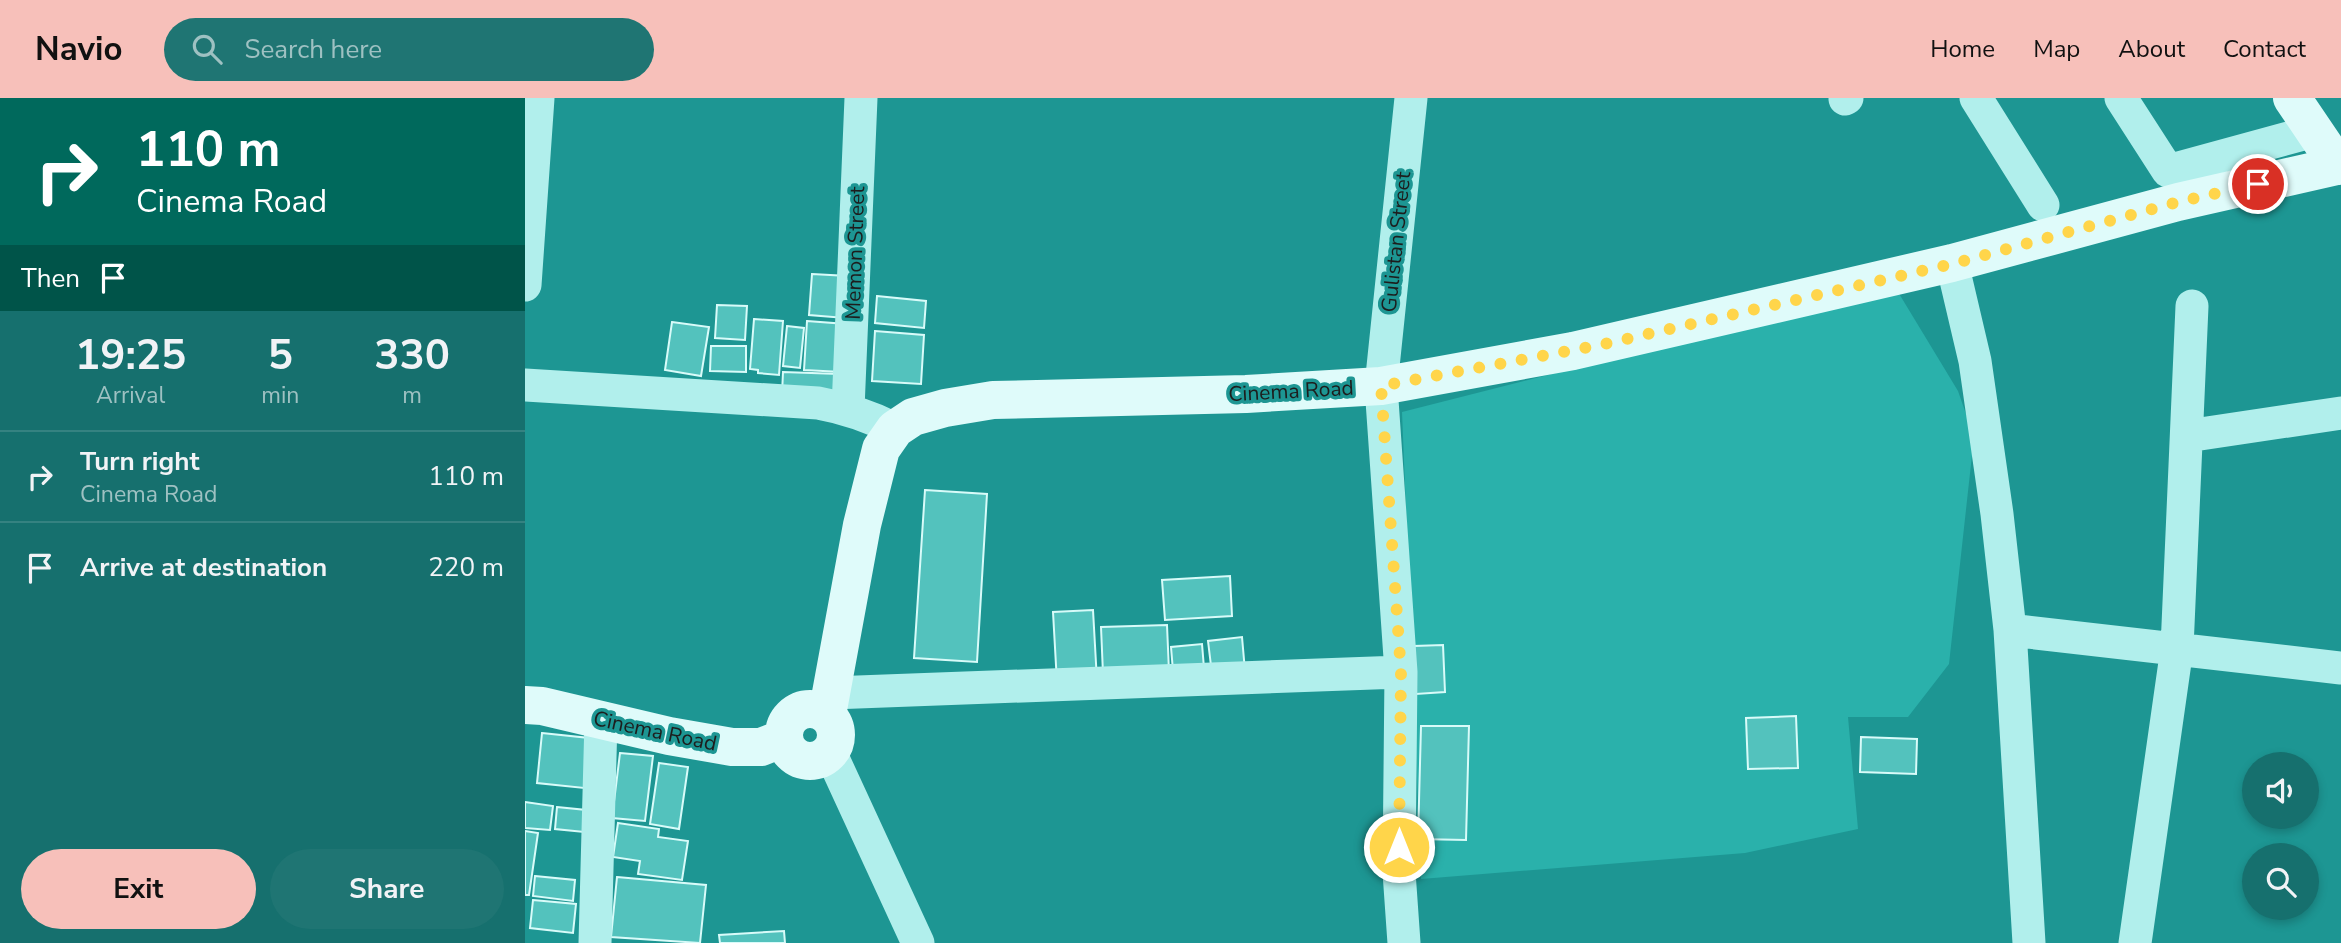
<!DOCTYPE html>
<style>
body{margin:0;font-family:"Nunito Sans",sans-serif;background:#1f7573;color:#f1f3f6;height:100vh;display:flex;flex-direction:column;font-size:26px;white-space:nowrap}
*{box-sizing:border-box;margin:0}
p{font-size:23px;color:#9ec1c2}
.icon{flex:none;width:38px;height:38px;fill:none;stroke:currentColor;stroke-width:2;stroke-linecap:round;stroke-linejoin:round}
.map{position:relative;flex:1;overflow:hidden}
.drawer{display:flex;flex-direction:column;background:#16706e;width:525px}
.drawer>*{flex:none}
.top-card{background:#00695c;color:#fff;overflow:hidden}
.buttons{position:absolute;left:1717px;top:654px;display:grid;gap:14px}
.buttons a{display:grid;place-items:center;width:77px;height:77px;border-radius:50%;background:#16706e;box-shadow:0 4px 10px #0003;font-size:35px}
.pin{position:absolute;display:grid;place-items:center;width:60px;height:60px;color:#fff;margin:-30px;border:4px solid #fff;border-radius:50%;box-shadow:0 2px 7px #0007}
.me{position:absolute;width:77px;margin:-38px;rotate:0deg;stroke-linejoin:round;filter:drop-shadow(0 0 5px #0008)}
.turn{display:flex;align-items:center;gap:24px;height:147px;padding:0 21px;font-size:32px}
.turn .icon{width:91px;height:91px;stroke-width:2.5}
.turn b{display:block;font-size:49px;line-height:60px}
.then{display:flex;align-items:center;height:66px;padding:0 21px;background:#0003;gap:14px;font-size:26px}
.eta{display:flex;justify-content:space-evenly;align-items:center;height:119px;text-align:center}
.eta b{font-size:42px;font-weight:700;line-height:49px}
.cta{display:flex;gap:14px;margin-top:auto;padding:14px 21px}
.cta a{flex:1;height:80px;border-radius:42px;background:#f7c0ba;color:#111;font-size:28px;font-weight:700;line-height:80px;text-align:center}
.cta a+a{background:#1f7573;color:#f1f3f6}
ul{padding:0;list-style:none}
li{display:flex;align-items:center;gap:21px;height:91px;padding:0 21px;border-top:2px solid #358281}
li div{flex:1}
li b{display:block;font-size:26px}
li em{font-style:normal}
header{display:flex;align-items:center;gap:42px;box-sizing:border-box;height:98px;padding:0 35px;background:#f7c0ba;color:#111}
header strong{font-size:33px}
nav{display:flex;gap:38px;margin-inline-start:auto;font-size:24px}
.search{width:490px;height:63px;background:#1f7573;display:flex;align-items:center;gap:18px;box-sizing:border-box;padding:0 24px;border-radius:38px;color:#9ec1c2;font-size:26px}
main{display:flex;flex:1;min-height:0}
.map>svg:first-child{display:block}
.green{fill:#2ab1ab}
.building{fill:#53c2bd;stroke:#d8fbf9;stroke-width:2}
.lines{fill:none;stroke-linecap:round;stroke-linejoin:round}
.street{stroke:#b1efec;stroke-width:33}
.secondary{stroke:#dffbfa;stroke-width:38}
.route{stroke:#ffd54a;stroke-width:12;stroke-dasharray:0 21.6}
.labels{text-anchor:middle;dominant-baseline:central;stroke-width:7;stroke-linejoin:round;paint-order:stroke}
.street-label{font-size:21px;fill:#1d1d1d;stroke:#1d9693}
</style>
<header>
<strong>Navio</strong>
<div class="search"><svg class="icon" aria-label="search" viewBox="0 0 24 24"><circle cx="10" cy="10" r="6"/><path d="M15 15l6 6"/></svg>Search here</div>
<nav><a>Home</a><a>Map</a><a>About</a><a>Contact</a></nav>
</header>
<main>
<section class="drawer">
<div class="top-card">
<div class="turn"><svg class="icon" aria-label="right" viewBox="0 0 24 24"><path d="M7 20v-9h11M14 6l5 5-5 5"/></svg><div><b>110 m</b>Cinema Road</div></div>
<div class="then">Then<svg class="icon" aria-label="arrive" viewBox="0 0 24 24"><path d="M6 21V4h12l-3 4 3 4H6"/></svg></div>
</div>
<div class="eta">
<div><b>19:25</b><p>Arrival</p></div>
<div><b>5</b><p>min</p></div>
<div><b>330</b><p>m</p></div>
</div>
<ul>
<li><svg class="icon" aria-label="right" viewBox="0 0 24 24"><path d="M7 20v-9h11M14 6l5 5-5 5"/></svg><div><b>Turn right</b><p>Cinema Road</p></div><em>110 m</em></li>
<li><svg class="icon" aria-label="arrive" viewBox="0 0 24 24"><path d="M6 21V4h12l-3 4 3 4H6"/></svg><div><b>Arrive at destination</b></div><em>220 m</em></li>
</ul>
<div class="cta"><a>Exit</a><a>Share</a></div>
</section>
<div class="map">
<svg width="1816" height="845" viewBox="0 0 1816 845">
<rect width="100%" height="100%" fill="#1d9693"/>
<!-- green -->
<path class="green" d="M1370,189L1433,293L1449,339L1424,566L1383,619H1323L1333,731L1220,755L896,781L877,314Z"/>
<!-- building -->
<path class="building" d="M287,176L323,178L320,220L284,217Z
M352,198L401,203L399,230L350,225Z
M192,207L222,208L220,242L190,240Z
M229,221L258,223L254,277L233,275V272L225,271Z
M282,223L321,226L317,274L279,272Z
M147,224L184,229L176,278L140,272Z
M262,228L279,230L275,270L258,268Z
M350,233L399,237L396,286L347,283Z
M186,248H221V274L185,273Z
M258,274L314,276L313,299L257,296Z
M400,392L462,396L452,564L389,560Z
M705,478L707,518L640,522L637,482Z
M568,512L572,583L532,585L528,514Z
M642,527L644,574L578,576L576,529Z
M717,539L720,573L687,576L683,543Z
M677,546L679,570L648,573L646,549Z
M918,547L920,594L891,596L889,548Z
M1271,618L1273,670L1223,671L1221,620Z
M896,628H944L941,742L893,741Z
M17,635L64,640L59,690L12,685Z
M1336,639L1392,641L1391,676L1335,674Z
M95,655L128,658L120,723L87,720Z
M134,665L163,669L154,731L125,726Z
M0,704L28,708L25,732L0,730Z
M32,709L71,713L69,735L30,731Z
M93,725L134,731L133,739L163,743L157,782L113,776L115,763L88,759Z
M0,733L13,735L4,797H0Z
M10,778L50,782L48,803L8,798Z
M92,779L181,787L175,845L86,839Z
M8,802L51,806L48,835L5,830Z
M259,833L260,845H195L194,837Z"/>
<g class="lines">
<!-- street -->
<path class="street" d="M1451,0L1518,107
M1596,0L1643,73L1789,33
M1320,1L1322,0
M1427,165L1450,263L1472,416L1485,532L1504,845
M0,187L13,0
M0,287L293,305C321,310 344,318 370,331
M323,311L336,0
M1662,338L1816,315
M1485,532L1816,570
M306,595L876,574
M305,654L393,845
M70,845L76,622
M879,845L874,774L876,574L856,288L886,0
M1610,845L1652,550L1667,208"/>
<!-- secondary -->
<path class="secondary" d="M1767,0L1813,68
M0,607L17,608L144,638L207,649H236L259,640
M259 637a26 26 0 1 1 52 0a26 26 0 1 1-52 0Z
M302,617L337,427L356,351L370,331L388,319L420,310L468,302L721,296L856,288L1048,253L1427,165L1653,104L1816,67"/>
</g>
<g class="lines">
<!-- route -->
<path class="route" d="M874,749L876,574L856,288L1075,247L1427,166L1653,104L1733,86"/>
</g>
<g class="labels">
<!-- street labels -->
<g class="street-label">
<text transform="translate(871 144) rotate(-84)">Gulistan Street</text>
<text transform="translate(330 155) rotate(-88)">Memon Street</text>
<text transform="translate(766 293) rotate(-3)">Cinema Road</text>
<text transform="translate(130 633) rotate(12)">Cinema Road</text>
</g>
</g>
</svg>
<div class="buttons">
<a><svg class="icon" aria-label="sound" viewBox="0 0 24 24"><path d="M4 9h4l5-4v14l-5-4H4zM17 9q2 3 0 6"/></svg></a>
<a><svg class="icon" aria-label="search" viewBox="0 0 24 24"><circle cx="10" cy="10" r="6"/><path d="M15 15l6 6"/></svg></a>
</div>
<div class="pin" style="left:1733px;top:86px;background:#d93025"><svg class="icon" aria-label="arrive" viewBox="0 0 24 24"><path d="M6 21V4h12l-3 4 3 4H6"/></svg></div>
<svg class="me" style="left:874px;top:749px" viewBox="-20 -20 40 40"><circle r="17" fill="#ffd54a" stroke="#fff" stroke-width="3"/><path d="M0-11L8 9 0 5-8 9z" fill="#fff"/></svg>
</div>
</main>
